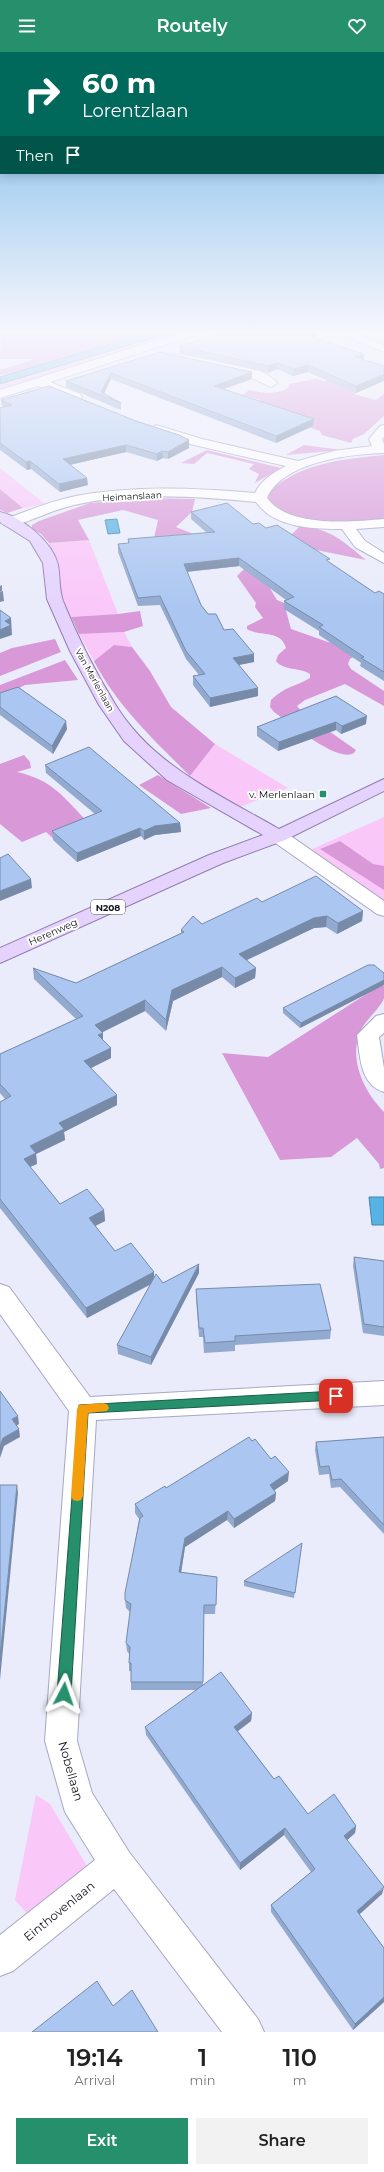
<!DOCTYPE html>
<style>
body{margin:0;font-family:Montserrat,sans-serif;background:#f2f2f2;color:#222;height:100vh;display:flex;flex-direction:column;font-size:15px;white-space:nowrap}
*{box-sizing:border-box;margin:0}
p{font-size:13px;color:#767676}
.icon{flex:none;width:22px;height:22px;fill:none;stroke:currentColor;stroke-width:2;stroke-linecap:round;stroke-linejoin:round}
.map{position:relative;height:1980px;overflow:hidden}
.sheet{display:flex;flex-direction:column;background:#fff;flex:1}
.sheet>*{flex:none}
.guide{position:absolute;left:0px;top:0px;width:384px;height:122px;box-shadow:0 2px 10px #0003;background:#00695c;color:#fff;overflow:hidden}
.pin{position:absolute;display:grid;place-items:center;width:34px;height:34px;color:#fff;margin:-17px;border-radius:8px;box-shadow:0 2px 6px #0006}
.me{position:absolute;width:44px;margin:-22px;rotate:4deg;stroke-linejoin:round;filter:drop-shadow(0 0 3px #0008)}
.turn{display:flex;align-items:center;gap:14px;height:84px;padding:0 16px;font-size:18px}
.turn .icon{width:52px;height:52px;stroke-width:2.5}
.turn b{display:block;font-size:28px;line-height:34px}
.then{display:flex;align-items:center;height:38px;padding:0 16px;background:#0003;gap:8px;font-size:15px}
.eta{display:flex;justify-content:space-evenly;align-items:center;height:68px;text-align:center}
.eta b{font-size:24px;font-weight:600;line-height:28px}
.button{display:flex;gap:8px;margin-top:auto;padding:8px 16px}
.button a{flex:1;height:46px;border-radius:0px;background:#26906d;color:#fff;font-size:16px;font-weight:600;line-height:46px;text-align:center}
.button a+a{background:#f2f2f2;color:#222}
header{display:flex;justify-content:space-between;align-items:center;height:52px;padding:0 16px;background:#26906d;color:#fff;font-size:18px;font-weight:600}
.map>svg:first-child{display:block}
.green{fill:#fac7f9}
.forest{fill:#d999d8}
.water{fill:#58b3e5;stroke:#4383a9}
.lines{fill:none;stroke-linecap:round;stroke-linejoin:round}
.minor-casing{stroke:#a6a8c0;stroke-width:2}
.major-casing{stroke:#907dad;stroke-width:2}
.minor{fill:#fff;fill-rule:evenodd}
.major{fill:#e5d3fd;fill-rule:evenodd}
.wall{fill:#92aacf}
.shaded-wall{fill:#778ba9}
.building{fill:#aac6f1;stroke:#778ba9}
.route{fill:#26906d;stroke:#195e47}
.slow{fill:#f59e0b}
.poi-dot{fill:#26906d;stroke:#fff;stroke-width:1.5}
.labels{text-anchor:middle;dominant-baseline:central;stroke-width:4;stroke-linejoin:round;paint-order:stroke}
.far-street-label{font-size:9px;fill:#12131c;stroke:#fff}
.shield{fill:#fff;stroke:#595a60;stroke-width:1}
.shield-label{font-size:9px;font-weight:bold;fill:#12131c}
.poi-label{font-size:10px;fill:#12131c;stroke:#fff;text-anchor:end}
.street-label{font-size:10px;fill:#12131c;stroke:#fff}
.near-street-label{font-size:12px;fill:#12131c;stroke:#fff}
</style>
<header><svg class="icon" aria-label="menu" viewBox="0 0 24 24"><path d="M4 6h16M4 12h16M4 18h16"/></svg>Routely<svg class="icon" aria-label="heart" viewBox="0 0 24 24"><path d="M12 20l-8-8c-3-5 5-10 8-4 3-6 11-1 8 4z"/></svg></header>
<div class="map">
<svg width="384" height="1980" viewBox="0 0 384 1980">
<rect width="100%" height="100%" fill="#eaecfb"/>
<!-- green -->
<path class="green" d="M169,281H183L0,339V332Z
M0,416L45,452L23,456L0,437Z
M89,488L118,562L71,565C61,542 47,516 49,491Z
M124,580L132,595L114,593L94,609L79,582Z
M215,692L288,736L238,756L190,724Z
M384,765V848L310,798Z
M36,1743L50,1752L87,1814L31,1866L15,1848Z"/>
<!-- forest -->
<path class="forest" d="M1,281H114L128,287L14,321L0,323V318L35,307H0Z
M338,324L372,334L354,342L376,348L384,342V364L364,382L353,387L351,391L322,383L320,379L250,354L261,348L243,343L249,338C262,341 276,343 288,336L289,332L316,327L324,329Z
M304,393L342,398L286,403Z
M207,398L281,416L255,431L259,422L249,417L254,412L207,401L194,412L181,411Z
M384,403V467C354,473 307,475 280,460C275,457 272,452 268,449L269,440C300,411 343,407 384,403Z
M0,437L23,456L7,461L0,458Z
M148,446L195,447L192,460L176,475L201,485L154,486L158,468L123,458L78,468L89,488L49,491L41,482L32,477V473L39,469L90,451Z
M300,474C330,476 344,490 366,508L316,498L289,485Z
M253,508L277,548L284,551L291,577L328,590L367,596L350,607L348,612L351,617L384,639V654L345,632L305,648L297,654L303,661L356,698C346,718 287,669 274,660L270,655L271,648C275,644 280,640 286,637C294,633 302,631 310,626V622C299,615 284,619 276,609L278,603L286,596C281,577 259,585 247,577V574L263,566L255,555L256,551L237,524Z
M140,559L143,574L124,580L79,582L71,565L118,562Z
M55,587L61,600L0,624V601L12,596Z
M114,593L132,595L150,619L171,655L215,692L190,724C154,688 117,654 94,609Z
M65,608L78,628L25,633L0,646V633Z
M24,703L30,710L31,716L17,720C53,728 63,745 88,770L64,796L46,780L22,790L0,772V712Z
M158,723L211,756L181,762L139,733Z
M340,789L373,812L384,814V838L320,797Z
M379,934H384C384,938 384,943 384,946C382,954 367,967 362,976C347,1004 363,1039 384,1060V1116L380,1117L379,1112L357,1086L331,1105L280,1108L222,1001L268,1005Z"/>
<!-- water -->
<path class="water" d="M114,281H169L0,332V325L127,287Z
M117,467L120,481L108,482L105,468Z
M369,1145H384V1173H372Z"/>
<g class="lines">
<!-- minor casing -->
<g class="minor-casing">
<path id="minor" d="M179,281H196L195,283L50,330L80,342L82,345L80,348H72L38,334L0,346V338Z
M339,281H354L384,293V300Z
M174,302C199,306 262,310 277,331L271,335L235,318L170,307L168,305L170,303Z
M156,373L202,387L298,409L334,399L372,394L369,387L380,374L384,373V385L382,387L384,392V401C349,402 283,410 267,446C289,476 351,470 384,467V475L356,477L365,489L384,501V511L355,495L342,477C313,477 274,476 256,450C196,444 133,440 74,453C51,458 31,470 8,475L1,471L3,468C27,459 51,449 76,444C134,433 196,436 255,441C262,427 273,421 286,414L194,393L152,380L150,377Z
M278,778L285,780L384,849V864L377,862L271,788L269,784L271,780Z
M384,962V981L379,985L384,1016V1040C360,1033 360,1004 357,983L376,964Z
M0,1232L9,1235L90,1345L384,1329V1353L96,1368L77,1689L92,1741L129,1800L258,1967L264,1980H222L114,1837L13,1919L0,1924V1883L95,1808L65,1760L45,1689L69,1359L0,1262Z"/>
</g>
<!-- major casing -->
<g class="major-casing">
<path id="major" d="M0,460C22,465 53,490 58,513C60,524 59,538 63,549C77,584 95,619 115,652C152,713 218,742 279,777L384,727V739L285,788L223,811L0,911V896L209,803L263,783L167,728L124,689L99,653L70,599L47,547L43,511L30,489L0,470Z"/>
</g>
<!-- minor -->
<use href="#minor" class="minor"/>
<!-- major -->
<use href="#major" class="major"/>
</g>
<!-- wall -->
<path class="wall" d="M316,286L364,302L356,341L308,320L293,324L277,317L268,321L179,301V294Z
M160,300L252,327L224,337L313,374L276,391L111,327L104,341L121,351V358L66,335V329Z
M1,348L189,396L168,407L163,406L157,409L126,400L70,413L88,433L60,440L31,417L27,418L0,398V356L3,355H2Z
M191,460L253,472L266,476L329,510L375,541L384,542V629L360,614L361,611L319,583V579L284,557V549L286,548L239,514L187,520L201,553L208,562L224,578L254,610L239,613L258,644L210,655L193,633V624L199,623L186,607L160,553L138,554L118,500V492H128V487L207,481L191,467Z
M0,641L67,677L53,702L0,663Z
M336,644L366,672L341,682L336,678L278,699L257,684V675Z
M45,713L180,771L181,780L155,783L144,788L141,784L77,810L53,788L52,779L95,762L46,721Z
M262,850L363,859L362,869L337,882L326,875L314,876L247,908L256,916L255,926L235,936L222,925L173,949L166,979L145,959L102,980L103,988L111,996V1006L91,1016L117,1053L64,1080L65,1088L36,1102L37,1112L30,1115L60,1152L104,1158L105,1169L95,1174L115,1199L154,1220V1225L163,1231L199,1212V1221L151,1313L118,1302L117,1293L150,1233L87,1266L0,1156V1050L5,1047L0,1041V1002L76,967L34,927L33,916L76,931L181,881V878L202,872Z
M384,921V933L300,976L283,961V956Z
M354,1205L384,1209V1284L363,1281L353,1214Z
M196,1237L331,1278L330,1287L235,1293V1299L204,1301L203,1285H199L196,1246Z
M384,1385V1482L340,1435L331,1436L329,1422L319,1423L315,1398L316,1390Z
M252,1389L288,1429L274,1438L276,1441L275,1449L234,1476L227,1468L185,1495L181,1520L217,1525L215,1562H204L203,1633L252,1661L251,1669L238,1679L274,1727L308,1762L356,1774L355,1781L347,1788L382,1842L359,1863L384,1896V1950L353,1978L271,1860V1853L311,1820L284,1783L240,1818L146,1683L145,1675L197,1638H131V1619H129V1602L127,1599L126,1591L130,1560L126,1556L125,1548L139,1467L135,1461V1452L166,1436Z
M301,1495L294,1546L244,1534V1529Z"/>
<!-- shaded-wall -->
<path class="shaded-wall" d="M316,281V288L309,284Z
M364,302V308L354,305Z
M277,311V317L268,321V314Z
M308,313V320L293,324L294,317Z
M252,320V327L214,340V334Z
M111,321V327L103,344L101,340Z
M384,322V329L356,341V334Z
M314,367L313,374L276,391V384Z
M189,388V396L168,407V400Z
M126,393V400L64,414L63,407Z
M162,399L163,406L157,409V402Z
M30,409L31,417L27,418L26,410Z
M87,426L88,433L60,440L59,432Z
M239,506V514L184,520V512Z
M2,533V540H3L4,549L0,550V534Z
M11,566L12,583L0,587V578L5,569Z
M254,602V610L233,614V606Z
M258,636V644L210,655V646Z
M367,664L366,672L341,682L342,674Z
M66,669L67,677L53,702L52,694Z
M336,670V678L278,699L279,690Z
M180,771L181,780L155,783L144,788V779L155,774Z
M140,776L141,784L77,810V801Z
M31,827L32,836L0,849V839Z
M363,859L362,869L337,882L338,871Z
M327,864L326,875L314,876L238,912L239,902L314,866Z
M222,915V925L173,949L166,979V968L172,938Z
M256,916L255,926L235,936V926Z
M384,928V933L300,976L301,971Z
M145,948V959L95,984V973Z
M103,981V992L98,983Z
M111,996V1006L85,1019L84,1009Z
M117,1043V1053L64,1080L65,1088L36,1102L37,1112L25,1117L24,1107L30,1094L59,1071Z
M104,1158L105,1169L89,1177V1166Z
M199,1212V1221L151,1313V1305Z
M154,1220V1230L87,1266L86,1256Z
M18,1364L19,1372L13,1376L12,1367Z
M19,1377L20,1385L4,1394L0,1406V1394L3,1386Z
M289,1420L288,1429L269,1442L270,1433Z
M17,1433L18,1441L0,1628V1605Z
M276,1441L275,1449L234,1476V1467Z
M228,1459L227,1468L185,1495L180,1528L179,1520L185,1486Z
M252,1661L251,1669L234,1682V1675Z
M356,1774L355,1781L343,1792L344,1784Z
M285,1776L284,1783L240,1818V1811Z
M384,1836L382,1842L355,1866L357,1859Z
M384,1945V1950L353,1978L355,1972Z"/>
<!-- building -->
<path class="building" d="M225,281H316L309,284L364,302L354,305L384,314V322L356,334L308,313L294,317L277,311L268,314L179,294Z
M160,300L252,320L214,334L314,367L276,384L111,321L101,340L121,351L66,329Z
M49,334L136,369L179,383L189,388L168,400L162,399L157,402L126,393L63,407L87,426L59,432L30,409L26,410L0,391V356L12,353L1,348Z
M227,451L253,472L259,471L266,476L277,473L330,507L326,508L375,541L379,539L384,542V620L361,606L364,605L319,575L323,573L284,549L294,545L239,506L184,512L201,553L208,562H216L224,578L233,577L254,602L233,606L258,636L210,646L193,624L205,622L186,599L160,544L138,546L118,492L129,491L128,487L215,480L191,460Z
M0,538L3,540L0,541Z
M0,558L11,566L5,569L11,573L0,578Z
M18,635L66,669L52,694L0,655V641Z
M336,644L367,664L342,674L336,670L279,690L257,675Z
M89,695L180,771L155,774L144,779L140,776L77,801L52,779L102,759L45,713Z
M8,802L31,827L0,839V806Z
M316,824L363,859L338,871L327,864L314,866L239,902L256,916L235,926L222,915L172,938L166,968L145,948L95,973L103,981L98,983L111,996L84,1009L117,1043L59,1071L64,1077L30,1094L36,1101L24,1107L60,1152L87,1137L104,1158L89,1166L115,1199L131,1191L154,1220L86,1256L0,1147V1050L11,1044L0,1032V1002L83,964L33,916L76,931L184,880L181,878L193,864L202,872L257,846L262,850Z
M368,913H374L384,921V928L301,971L283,956Z
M354,1205L384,1209V1275L364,1272Z
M199,1212L151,1305L117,1293L156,1222L163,1231Z
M320,1232L331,1278L235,1284V1289L205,1291L203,1276H199L196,1237Z
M0,1339L18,1364L12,1367L19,1377L3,1386L0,1394Z
M249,1385L252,1389L255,1387L271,1407L275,1404L289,1420L270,1433L276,1441L234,1467L228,1459L185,1486L179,1520L217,1525L216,1553H204L203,1630H131V1611H129L130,1595L126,1591L131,1552L125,1548V1541L140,1466L143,1464L135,1452L165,1434L166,1436Z
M384,1385V1473L341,1427L332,1428L329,1414L320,1415L316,1390Z
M0,1433H17L0,1605Z
M302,1491L295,1541L244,1529Z
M221,1620L252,1661L234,1675L274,1727L279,1724L308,1762L334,1742L356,1774L344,1784L384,1835L357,1859L384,1896V1945L355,1972L271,1853L315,1817L285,1776L240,1811L145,1675Z
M97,1929L113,1954L132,1938L158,1980H32Z"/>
<!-- sky -->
<linearGradient id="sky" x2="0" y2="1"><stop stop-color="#6eb4e7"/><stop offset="0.5" stop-color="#f6f6fd"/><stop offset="1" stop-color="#f6f6fd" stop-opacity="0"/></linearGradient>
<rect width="384" height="558" fill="url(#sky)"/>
<!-- route -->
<path class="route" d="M336,1339L341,1340L342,1344L341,1347L336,1348L88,1361L71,1642L69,1646L64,1648L59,1646L57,1642L79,1353Z"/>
<!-- slow -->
<path class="slow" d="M103,1351L107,1352L109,1356L107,1359L88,1361L83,1444L81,1448L77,1449L73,1448L71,1444L77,1357L79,1353Z"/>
<!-- markers -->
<rect class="poi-dot" x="319" y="738" width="8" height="8" rx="2"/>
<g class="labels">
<!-- far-street labels -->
<g class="far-street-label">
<text transform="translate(132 444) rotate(-3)">Heimanslaan</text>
<text transform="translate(95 628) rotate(61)">Van Merlenlaan</text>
</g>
<!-- shield labels -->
<rect class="shield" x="91" y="848" width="34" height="14" rx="3"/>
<g class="shield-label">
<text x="108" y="855">N208</text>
</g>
<!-- poi labels -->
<g class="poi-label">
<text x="315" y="742">v. Merlenlaan</text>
</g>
<!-- street labels -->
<g class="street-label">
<text transform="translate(53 880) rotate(-24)">Herenweg</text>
</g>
<!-- near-street labels -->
<g class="near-street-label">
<text transform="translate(71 1719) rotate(74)">Nobellaan</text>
<text transform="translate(59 1859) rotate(-39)">Einthovenlaan</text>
</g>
</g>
</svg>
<div class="pin" style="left:336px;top:1344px;background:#d93025"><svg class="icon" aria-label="arrive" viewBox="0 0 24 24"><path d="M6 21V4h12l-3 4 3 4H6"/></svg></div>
<svg class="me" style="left:64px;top:1642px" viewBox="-20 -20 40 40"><path d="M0-17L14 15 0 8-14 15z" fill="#26906d" stroke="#fff" stroke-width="4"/></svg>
<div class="guide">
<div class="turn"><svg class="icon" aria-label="right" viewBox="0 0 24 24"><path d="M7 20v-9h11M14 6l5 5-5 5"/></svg><div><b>60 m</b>Lorentzlaan</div></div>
<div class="then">Then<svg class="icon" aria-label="arrive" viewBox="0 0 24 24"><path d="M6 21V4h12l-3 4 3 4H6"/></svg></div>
</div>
</div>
<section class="sheet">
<div class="eta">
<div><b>19:14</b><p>Arrival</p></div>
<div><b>1</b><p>min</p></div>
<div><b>110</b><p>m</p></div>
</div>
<div class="button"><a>Exit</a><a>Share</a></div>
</section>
